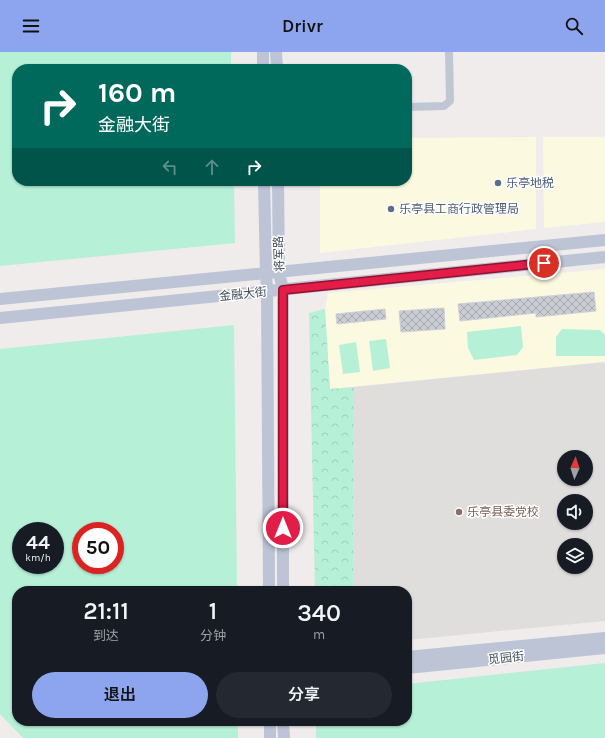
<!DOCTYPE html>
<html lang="zh">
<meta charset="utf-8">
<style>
body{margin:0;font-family:Karla,"Noto Sans SC",sans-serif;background:#242831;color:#f1f3f6;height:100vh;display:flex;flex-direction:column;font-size:15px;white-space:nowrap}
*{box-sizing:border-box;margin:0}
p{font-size:13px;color:#9ea1a6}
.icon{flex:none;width:22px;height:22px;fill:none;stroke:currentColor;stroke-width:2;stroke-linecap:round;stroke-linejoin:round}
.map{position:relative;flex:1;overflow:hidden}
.details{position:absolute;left:12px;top:534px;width:400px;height:140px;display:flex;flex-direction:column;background:#171b24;border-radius:16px;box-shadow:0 1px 3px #0004}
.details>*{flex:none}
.top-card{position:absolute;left:12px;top:12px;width:400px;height:122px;border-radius:16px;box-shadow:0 1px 3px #0004;background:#00695c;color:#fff;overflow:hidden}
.needle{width:26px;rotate:3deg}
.controls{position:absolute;left:557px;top:398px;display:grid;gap:8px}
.controls a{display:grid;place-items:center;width:36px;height:36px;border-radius:50%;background:#171b24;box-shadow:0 1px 3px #0004;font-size:20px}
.speed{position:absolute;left:12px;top:470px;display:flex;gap:8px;font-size:20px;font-weight:700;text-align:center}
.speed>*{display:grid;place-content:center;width:52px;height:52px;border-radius:50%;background:#171b24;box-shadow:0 1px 3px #0004;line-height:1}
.speed small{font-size:10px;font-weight:400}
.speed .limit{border:6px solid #d22;background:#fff;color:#111}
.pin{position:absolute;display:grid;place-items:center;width:34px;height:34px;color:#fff;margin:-17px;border:2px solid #fff;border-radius:50%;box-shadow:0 1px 4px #0007}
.me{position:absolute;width:44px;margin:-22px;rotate:0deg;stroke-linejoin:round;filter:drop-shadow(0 0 3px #0008)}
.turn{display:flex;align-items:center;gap:14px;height:84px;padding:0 20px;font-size:18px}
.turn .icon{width:52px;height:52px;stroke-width:2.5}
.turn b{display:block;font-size:28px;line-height:34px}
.lanes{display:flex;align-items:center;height:38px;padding:0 20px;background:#0003;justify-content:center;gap:20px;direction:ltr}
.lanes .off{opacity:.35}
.eta{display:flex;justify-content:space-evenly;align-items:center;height:68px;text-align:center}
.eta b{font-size:24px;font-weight:600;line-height:28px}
.primary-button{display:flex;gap:8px;margin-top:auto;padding:8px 20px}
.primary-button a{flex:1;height:46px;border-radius:24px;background:#8ca5ee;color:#111;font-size:16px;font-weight:600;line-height:46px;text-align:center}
.primary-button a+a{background:#242831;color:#f1f3f6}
header{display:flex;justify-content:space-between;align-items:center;height:52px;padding:0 20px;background:#8ca5ee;color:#111;font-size:18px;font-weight:600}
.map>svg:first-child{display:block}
.commercial{fill:#fcf9e1}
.education{fill:#e0dddd;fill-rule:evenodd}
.green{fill:#b5f0d7;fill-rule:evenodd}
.forest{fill:url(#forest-crowns)}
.building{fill:url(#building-cross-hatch);stroke:#cfd0d8}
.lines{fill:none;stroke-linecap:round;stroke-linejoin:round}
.street{stroke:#c0c7d4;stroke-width:8}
.secondary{stroke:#bcc4d6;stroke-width:12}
.route-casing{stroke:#92132f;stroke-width:10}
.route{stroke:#e11d48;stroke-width:7}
.service-dot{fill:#5c6f8a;stroke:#fff;stroke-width:1.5}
.education-dot{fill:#8d6e63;stroke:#fff;stroke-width:1.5}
.labels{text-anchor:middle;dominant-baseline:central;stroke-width:3;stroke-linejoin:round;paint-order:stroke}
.service-label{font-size:12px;fill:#4e5e75;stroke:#fff;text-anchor:start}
.street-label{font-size:12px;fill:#434b5a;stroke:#fff}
.education-label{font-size:12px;fill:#785e54;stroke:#fff;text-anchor:start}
</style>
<header><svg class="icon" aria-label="menu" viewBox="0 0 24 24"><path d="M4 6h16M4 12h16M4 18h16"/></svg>Drivr<svg class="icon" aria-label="search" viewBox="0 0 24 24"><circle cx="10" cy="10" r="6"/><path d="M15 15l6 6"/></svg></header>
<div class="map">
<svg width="605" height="686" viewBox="0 0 605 686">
<defs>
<pattern id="forest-crowns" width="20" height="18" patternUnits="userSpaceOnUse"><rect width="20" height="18" fill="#b5f0d7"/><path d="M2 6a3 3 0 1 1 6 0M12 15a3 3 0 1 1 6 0" fill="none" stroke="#9dcfbb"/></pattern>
<pattern id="building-cross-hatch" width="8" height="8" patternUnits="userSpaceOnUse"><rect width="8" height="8" fill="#caccd4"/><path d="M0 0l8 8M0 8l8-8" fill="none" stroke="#a6a8af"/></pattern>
</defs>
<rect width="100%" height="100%" fill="#efeceb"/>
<!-- commercial -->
<path class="commercial" d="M536,85V177L320,201V129H407V86Z
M543,85H605V170L544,176Z
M605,217V310L330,337L325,257L328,241Z"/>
<!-- education -->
<path class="education" d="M605,310V569L407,588V539H353L354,335ZM564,405H586V427H564ZM564,449H586V471H564ZM564,493H586V515H564Z"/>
<!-- green -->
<path class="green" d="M0,0H231V17H17V129H234L235,191L0,214Z
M234,273L237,539H17V669H238V686H23L0,662V297ZM21,479H55V513H21ZM81,479H115V513H81Z
M521,274L523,295L517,303L474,308L468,296L467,280Z
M562,277L600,278L605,283V304H556V285Z
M386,287L390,316L373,319L369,289Z
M356,290L360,320L343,322L339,293Z
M605,611V686H316V669H407V632Z"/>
<!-- forest -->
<path class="forest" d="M325,257L330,337L354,335L353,539H315L309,261Z"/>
<!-- building -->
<path class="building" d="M594,240L596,259L536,265V261L460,269L458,252Z
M444,256L445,277L401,280L399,259Z
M385,257L386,267L337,272L336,262Z"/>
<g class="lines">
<!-- street -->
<path class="street" d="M407,55L444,54L450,49L449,0"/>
<!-- secondary -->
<path class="secondary" d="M263,0V17
M276,0L277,17
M264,129L266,221L267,239L269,539
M278,129L279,221L283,237V539
M0,247L605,188
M0,266L605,205
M407,605L605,586
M407,616L605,596
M270,669V686
M283,669L284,686"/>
</g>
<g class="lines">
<!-- route casing -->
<g class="route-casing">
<path id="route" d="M283,476V238L544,211"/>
</g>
<!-- route -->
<use href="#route" class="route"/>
</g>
<!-- markers -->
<g class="service-dot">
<circle cx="498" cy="131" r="4"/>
<circle cx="391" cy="157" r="4"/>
</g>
<circle class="education-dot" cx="459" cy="460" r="4"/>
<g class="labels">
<!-- service labels -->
<g class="service-label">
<text x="506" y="131">乐亭地税</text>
<text x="399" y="157">乐亭县工商行政管理局</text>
</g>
<!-- street labels -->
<g class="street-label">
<text transform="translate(279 202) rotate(-92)">将军路</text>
<text transform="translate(243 242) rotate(-6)">金融大街</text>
<text transform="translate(506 606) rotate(-6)">觅园街</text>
</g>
<!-- education labels -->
<g class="education-label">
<text x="467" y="460">乐亭县委党校</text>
</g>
</g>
</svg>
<div class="controls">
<a><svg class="needle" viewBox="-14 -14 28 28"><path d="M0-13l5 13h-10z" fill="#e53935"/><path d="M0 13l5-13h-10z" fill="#9ea1a6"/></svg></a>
<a><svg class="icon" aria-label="sound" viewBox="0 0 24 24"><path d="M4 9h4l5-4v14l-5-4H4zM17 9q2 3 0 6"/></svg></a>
<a><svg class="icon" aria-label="layers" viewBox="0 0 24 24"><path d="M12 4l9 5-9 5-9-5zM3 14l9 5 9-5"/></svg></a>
</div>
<div class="speed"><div>44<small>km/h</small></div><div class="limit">50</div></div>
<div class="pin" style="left:544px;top:211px;background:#d93025"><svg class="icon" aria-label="arrive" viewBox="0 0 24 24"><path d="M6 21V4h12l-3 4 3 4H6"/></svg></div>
<svg class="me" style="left:283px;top:476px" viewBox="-20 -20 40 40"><circle r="17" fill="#e11d48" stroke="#fff" stroke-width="3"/><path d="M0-11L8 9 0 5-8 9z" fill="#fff"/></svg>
<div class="top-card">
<div class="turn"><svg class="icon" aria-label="right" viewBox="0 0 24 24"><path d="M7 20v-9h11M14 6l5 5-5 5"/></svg><div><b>160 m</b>金融大街</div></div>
<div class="lanes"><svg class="icon off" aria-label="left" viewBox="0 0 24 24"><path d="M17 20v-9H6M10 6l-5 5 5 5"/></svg><svg class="icon off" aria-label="ahead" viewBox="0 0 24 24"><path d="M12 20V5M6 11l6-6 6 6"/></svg><svg class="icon" aria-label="right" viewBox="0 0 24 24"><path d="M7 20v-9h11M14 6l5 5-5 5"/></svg></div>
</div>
<section class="details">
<div class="eta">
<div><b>21:11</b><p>到达</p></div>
<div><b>1</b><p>分钟</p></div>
<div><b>340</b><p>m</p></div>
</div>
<div class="primary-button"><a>退出</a><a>分享</a></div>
</section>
</div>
